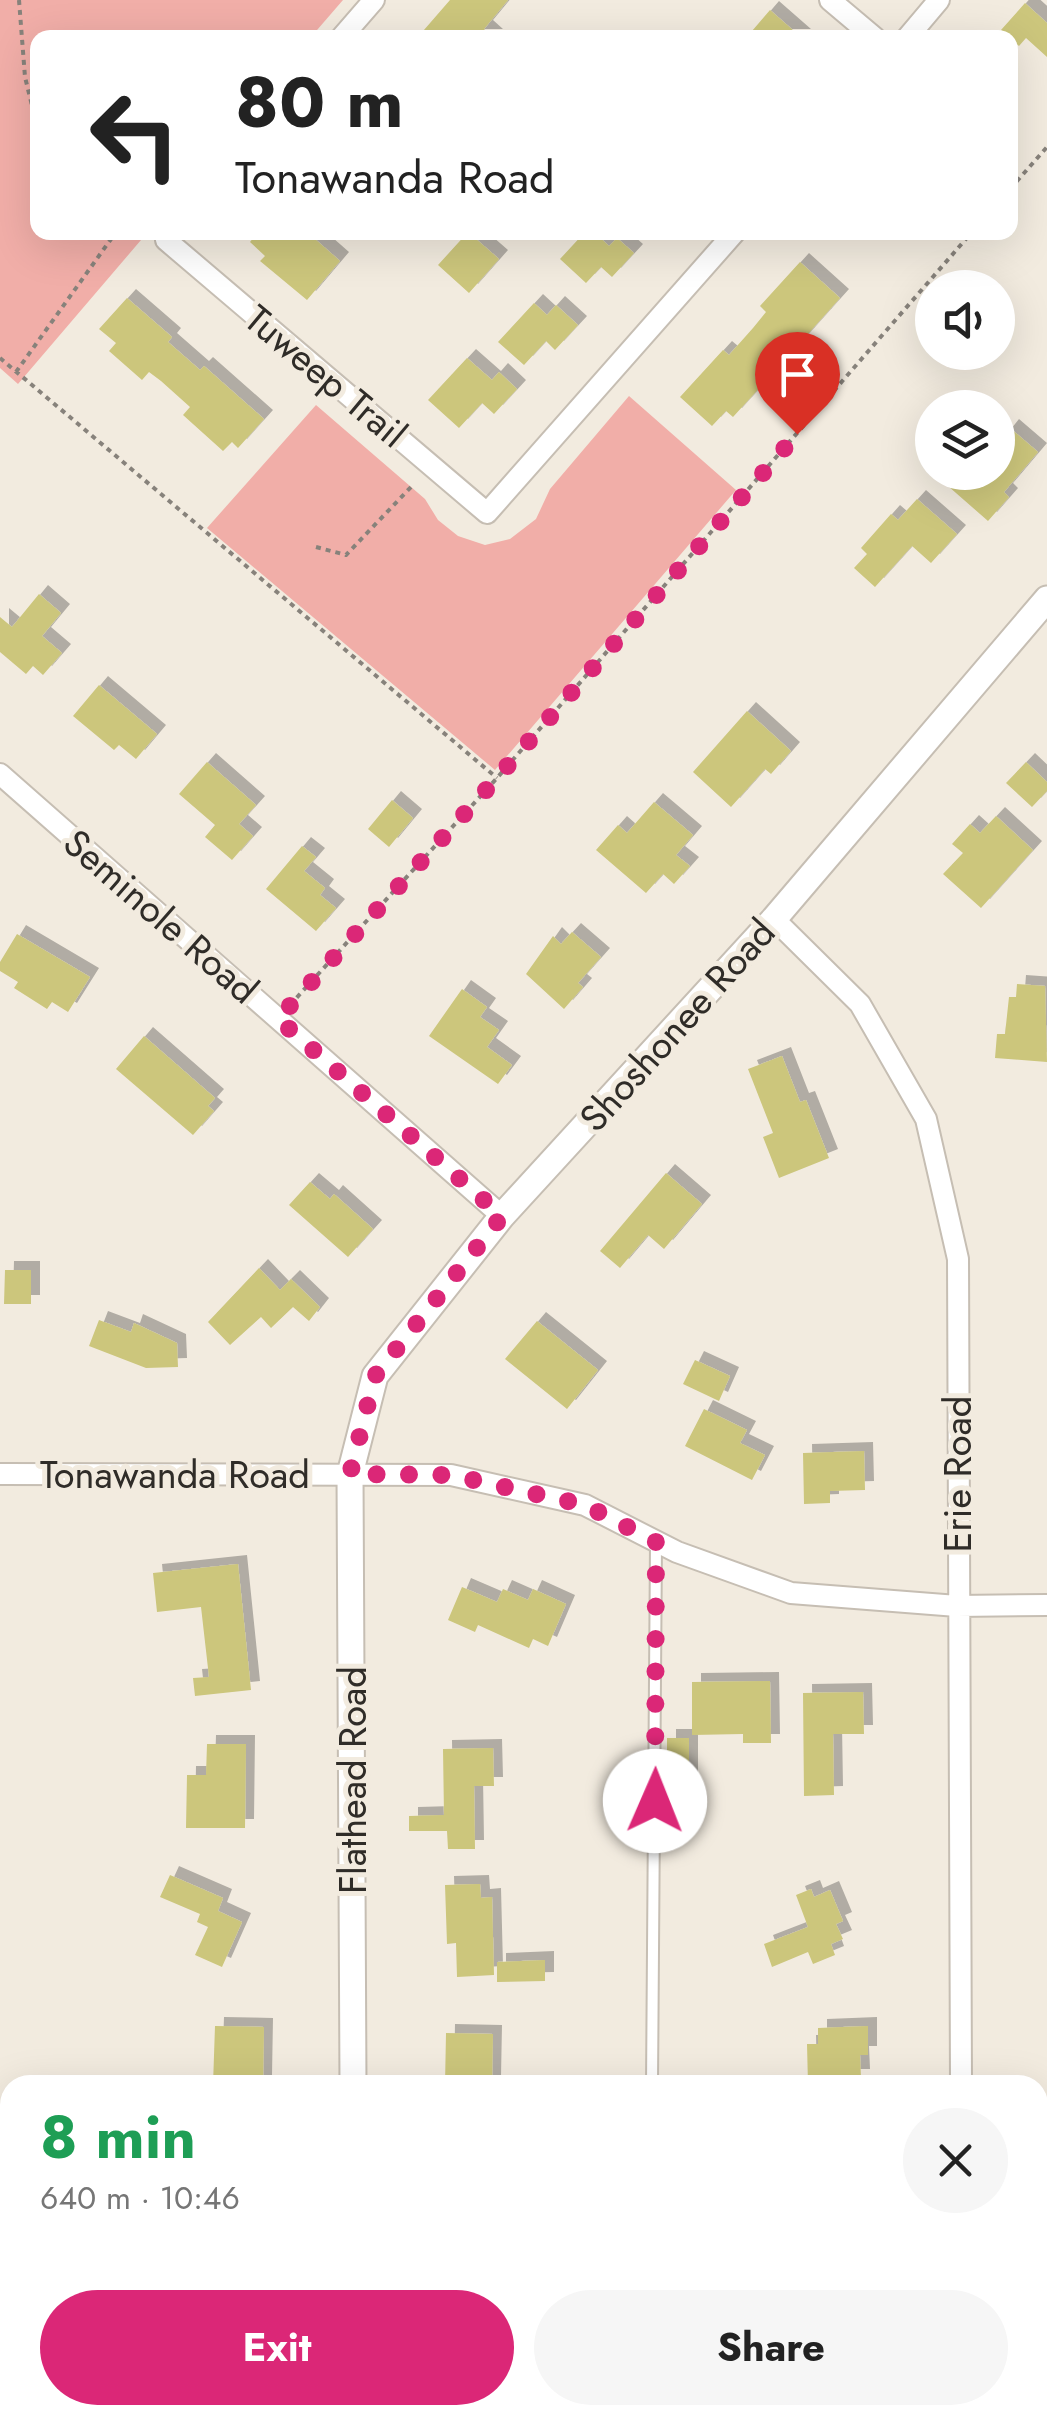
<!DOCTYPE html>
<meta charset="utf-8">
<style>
body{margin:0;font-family:Jost,sans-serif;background:#f6f6f6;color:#222;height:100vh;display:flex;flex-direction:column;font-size:38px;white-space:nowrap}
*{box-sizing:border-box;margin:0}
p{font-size:32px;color:#767676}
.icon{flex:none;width:55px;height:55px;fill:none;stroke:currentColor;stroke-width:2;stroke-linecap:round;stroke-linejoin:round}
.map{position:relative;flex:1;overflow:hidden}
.sheet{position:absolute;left:0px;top:2075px;width:1048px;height:350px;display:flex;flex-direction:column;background:#fff;border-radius:30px 30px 0 0;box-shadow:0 10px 40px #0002}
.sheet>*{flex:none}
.banner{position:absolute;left:30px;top:30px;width:988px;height:210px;border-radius:20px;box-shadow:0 10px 40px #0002;background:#fff;color:#222;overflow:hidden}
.controls{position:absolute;left:915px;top:270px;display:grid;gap:20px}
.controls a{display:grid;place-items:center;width:100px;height:100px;border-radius:50%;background:#fff;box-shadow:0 10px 40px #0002;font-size:50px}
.pin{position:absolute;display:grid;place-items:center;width:85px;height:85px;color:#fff;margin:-102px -42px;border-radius:50% 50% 50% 0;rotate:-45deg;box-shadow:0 0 10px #0007}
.pin .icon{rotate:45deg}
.me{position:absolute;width:110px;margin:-55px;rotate:1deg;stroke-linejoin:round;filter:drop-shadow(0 0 8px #0008)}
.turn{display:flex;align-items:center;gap:35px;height:210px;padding:0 40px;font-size:45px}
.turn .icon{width:130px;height:130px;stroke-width:2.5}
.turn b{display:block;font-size:70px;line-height:85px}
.round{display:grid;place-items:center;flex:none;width:105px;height:105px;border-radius:52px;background:#f6f6f6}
.head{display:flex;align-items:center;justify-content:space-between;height:170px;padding:0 40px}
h1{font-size:60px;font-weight:700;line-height:75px;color:#1e9e55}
.button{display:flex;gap:20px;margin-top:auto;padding:20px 40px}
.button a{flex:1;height:115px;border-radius:60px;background:#db2777;color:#fff;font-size:40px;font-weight:700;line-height:115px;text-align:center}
.button a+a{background:#f6f6f6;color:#222}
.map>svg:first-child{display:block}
.green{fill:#f1aea8}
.building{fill:#ccc67c;filter:url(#shadow)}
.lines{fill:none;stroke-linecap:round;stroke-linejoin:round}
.service-casing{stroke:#c6beb3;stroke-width:14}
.minor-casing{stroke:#c6beb3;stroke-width:24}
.tertiary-casing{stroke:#c6beb3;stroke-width:29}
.path{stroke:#87827b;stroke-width:4;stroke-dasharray:5 5;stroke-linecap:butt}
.service{stroke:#fff;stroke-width:10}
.minor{stroke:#fff;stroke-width:20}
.tertiary{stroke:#fff;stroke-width:25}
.route{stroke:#db2777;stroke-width:18;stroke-dasharray:0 32.4}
.labels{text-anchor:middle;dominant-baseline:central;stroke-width:10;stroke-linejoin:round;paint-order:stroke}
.street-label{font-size:38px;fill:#2f2c28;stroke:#f2ebdf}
</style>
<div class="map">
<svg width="1047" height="2425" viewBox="0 0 1047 2425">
<defs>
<filter id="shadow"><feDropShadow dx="9" dy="-9" stdDeviation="0" flood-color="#0004"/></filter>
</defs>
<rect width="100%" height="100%" fill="#f2ebdf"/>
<!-- green -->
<path class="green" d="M0,0H343L311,37L38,38V232L147,233L18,384L0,368Z
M629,396L736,490L495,770L207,528L316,405L425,499L438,520L458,536L485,545L510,539L536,519L550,489Z"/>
<!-- building -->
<path class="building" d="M450,0H508L484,29L494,38H417Z
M1025,3L1047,23V57L1026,38L1019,46L1001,30Z
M770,10L802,38H746Z
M258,232H307L340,261L307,300L260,261L265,256L250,242Z
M468,232L499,259L469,293L438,265Z
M585,232H594L609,246L617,238L634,253L612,277L601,267L586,283L560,259Z
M800,262L840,298L798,345L790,338L755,377L763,384L733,417L726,411L712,426L680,397L723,350L729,355L753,328L766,312L760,306Z
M127,298L172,337L168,342L200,370L204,366L264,419L238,448L232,442L223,451L183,415L190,407L161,381L149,372L142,380L109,351L116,343L99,329Z
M534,303L547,315L556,305L578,325L555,350L546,341L524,365L498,342Z
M467,358L492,380L499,372L517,389L494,414L482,403L459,428L428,400Z
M1010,428L1038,452L1004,492L1009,497L988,521L932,472H998V443Z
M917,499L957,534L931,563L912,546L875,587L854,568L867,554L861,548L891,514L898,520Z
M39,594L61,613L42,636L62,653L43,675L33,666L26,674L0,652V617L12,627Z
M99,685L157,734L136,759L119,745L114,750L73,716Z
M747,711L791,751L771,774L765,769L731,807L693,772Z
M207,762L256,805L239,824L253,836L232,860L205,837L215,825L179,794Z
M1026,762L1047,782V791L1032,807L1006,783Z
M392,800L413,818L389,847L368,829Z
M654,802L693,835L676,855L690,866L674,884L663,874L646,893L596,850L618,825L627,833Z
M996,816L1033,850L981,908L943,874L963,853L952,844L970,824L980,833Z
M302,846L316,857L304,871L325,888L320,895L336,908L316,931L266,889Z
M572,932L601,957L578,983L583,987L564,1009L526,974L553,936L561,944Z
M17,934L90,977L68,1012L52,1002L47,1009L14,988L18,982L0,971V962Z
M1017,984L1045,986L1047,1062L995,1058L997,1034H1005L1009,997H1016Z
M462,989L487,1007L480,1017L499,1030L487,1047L512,1065L498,1084L429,1036Z
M144,1036L215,1098L208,1106L214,1111L193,1135L116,1069Z
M782,1056L800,1102L806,1100L829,1158L779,1178L763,1137L773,1133L748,1069Z
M666,1173L702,1204L664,1249L648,1235L620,1268L600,1251Z
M310,1182L330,1199L334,1194L373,1229L348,1257L289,1205Z
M259,1268L280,1290L291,1279L320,1307L309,1321L293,1307L271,1328L261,1317L230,1345L208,1322Z
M5,1270H31V1304H4Z
M99,1320L131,1332L134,1323L177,1343L178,1367L146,1368L89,1346Z
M537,1321L598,1370L567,1409L505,1359Z
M695,1360L730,1376L719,1401L683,1384Z
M704,1409L747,1430L740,1443L765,1455L752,1480L685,1446Z
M864,1451L865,1490L830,1491V1503L804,1504L803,1453Z
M238,1564L251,1690L195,1696L193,1678L209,1677L201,1607L157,1612L153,1573Z
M462,1587L497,1602L503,1589L528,1600L533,1589L566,1604L548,1646L533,1639L529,1648L478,1625L475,1632L448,1620Z
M770,1681L771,1743H743V1734L692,1735V1682Z
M863,1692L864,1734H833L834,1795L804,1796L803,1693Z
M667,1738H689V1785L667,1786Z
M207,1744H246L245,1828H186L187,1775H206Z
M493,1748L494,1786H474L475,1849H448L447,1831H409V1816L444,1815L443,1749Z
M170,1875L223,1898L218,1911L242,1922L222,1967L195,1955L208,1927L197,1922L200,1914L160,1897Z
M480,1884L481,1898L492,1897L494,1975L457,1977L456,1943L447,1944L445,1885Z
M811,1889L814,1897L830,1890L843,1921L836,1924L843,1939L831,1944L835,1955L813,1964L808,1952L772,1967L764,1944L808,1927L796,1895Z
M545,1960V1981L497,1982V1962Z
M215,2026L264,2027L263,2085H213Z
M868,2026V2055H860L861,2078H849V2085H808L807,2044H818V2028Z
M446,2033L493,2034L492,2085H445Z"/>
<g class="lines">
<!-- service casing -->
<g class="service-casing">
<path id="service" d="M652,2085L656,1543
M659,2415V2425"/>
</g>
<!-- minor casing -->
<g class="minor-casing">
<path id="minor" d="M830,0L875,38
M341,38L374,0
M907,38L939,0
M172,232L166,240L487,513L735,232
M0,774L502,1216
M774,919L860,1004L926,1119L958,1259L961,2085
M0,1474L451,1475L585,1505L677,1552L791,1593L957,1606L1047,1605
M963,2415V2425"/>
</g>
<!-- tertiary casing -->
<g class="tertiary-casing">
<path id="tertiary" d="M353,2085L350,1474L375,1376L502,1216L774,919L1047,599
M354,2415V2425"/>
</g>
<!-- path -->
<path class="path" d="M19,0L25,77L38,130
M1010,189L1047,147
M0,358L497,778
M16,372L116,232
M316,547L346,555L411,487
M290,1005L497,778L972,232"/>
<!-- service -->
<use href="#service" class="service"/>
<!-- minor -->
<use href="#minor" class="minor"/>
<!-- tertiary -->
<use href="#tertiary" class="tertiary"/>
</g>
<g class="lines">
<!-- route -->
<path class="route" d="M655,1801L656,1542L585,1505L451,1475L350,1474L375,1376L502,1216L278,1019L497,778L797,434"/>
</g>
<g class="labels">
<!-- street labels -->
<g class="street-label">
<text transform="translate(326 376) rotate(40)">Tuweep Trail</text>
<text transform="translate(161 916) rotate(41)">Seminole Road</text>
<text transform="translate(677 1025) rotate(-48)">Shoshonee Road</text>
<text x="175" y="1474">Tonawanda Road</text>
<text transform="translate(957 1474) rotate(-90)">Erie Road</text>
<text transform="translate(352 1780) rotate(-90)">Flathead Road</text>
</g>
</g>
</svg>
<div class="controls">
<a><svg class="icon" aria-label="sound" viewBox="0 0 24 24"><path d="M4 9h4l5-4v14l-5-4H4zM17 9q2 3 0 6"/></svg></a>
<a><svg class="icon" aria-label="layers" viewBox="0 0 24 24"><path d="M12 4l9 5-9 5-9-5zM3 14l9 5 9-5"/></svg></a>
</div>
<div class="pin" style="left:797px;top:434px;background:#d93025"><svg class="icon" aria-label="arrive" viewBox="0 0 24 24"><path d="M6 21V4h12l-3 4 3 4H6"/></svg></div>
<svg class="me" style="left:655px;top:1801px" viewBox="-20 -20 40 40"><circle r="19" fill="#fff"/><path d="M0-13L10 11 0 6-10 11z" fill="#db2777"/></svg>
<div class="banner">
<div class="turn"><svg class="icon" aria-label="left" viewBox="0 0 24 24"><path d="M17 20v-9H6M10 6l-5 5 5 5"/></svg><div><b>80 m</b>Tonawanda Road</div></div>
</div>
<section class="sheet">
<div class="head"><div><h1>8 min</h1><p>640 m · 10:46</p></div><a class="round"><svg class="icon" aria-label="close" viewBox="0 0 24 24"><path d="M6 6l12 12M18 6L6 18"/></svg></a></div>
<div class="button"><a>Exit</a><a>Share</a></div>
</section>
</div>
